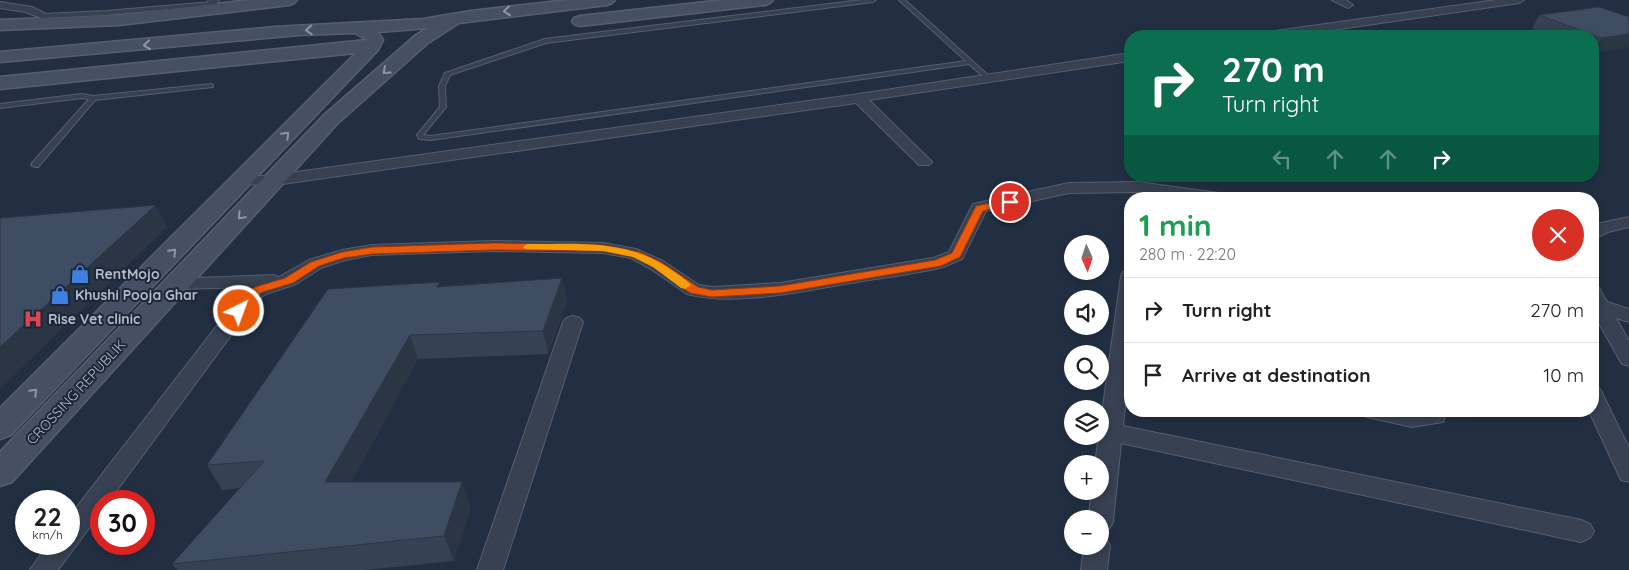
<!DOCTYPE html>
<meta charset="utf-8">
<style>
body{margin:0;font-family:Quicksand,sans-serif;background:#f6f6f6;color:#202124;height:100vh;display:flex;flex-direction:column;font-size:19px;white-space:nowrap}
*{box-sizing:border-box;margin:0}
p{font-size:16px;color:#757577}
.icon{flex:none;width:28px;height:28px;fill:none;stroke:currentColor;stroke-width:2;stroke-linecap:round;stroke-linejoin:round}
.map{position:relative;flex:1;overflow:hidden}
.sheet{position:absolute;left:1124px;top:192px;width:475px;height:225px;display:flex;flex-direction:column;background:#fff;border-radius:20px;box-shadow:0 2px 8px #0003}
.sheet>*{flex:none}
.banner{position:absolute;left:1124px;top:30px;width:475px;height:152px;border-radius:20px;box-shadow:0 2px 8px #0003;background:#0b6e4f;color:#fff;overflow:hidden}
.needle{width:32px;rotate:177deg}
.buttons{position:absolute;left:1064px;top:235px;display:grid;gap:10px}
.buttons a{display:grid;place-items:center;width:45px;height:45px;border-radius:50%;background:#fff;box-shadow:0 2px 8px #0003;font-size:25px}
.speed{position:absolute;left:15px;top:490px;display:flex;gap:10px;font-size:25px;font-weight:700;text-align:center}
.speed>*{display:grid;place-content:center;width:65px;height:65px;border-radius:50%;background:#fff;box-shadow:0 2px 8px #0003;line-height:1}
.speed small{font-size:12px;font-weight:400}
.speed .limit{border:8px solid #d22;background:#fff;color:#111}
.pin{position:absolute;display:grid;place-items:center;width:42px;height:42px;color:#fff;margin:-21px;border:2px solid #fff;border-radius:50%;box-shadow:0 1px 5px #0007}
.me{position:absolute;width:55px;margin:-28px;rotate:42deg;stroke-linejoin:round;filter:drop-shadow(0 0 4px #0008)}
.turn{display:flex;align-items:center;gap:18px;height:105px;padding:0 15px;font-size:22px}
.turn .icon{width:65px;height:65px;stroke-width:2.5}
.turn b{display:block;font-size:35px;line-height:42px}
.lanes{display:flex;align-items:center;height:48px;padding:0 15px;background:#0003;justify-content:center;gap:25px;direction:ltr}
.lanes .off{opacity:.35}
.round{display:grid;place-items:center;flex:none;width:52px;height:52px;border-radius:26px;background:#f6f6f6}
.headline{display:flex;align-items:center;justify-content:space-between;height:85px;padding:0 15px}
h1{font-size:30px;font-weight:800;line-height:38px;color:#1e9e55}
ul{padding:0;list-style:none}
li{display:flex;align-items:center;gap:15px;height:65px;padding:0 15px;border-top:1px solid #e0e0e0}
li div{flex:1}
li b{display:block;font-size:19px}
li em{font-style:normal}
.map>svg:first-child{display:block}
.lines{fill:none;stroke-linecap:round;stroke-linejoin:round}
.lane-casing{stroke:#555f6f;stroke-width:2}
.street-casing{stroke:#555f6f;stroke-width:2}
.secondary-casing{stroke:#555f6f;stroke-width:3}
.lane{fill:#374152;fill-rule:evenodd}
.street{fill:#374152;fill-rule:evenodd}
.secondary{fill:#455065;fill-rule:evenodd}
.wall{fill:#354254}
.shaded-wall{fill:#2b3645}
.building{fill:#3e4d62;stroke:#2b3645}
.oneway{stroke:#8d96a8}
.route{fill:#ea580c;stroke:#983908}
.slow{fill:#f59e0b}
.labels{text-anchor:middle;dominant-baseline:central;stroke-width:4;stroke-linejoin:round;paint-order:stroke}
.poi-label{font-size:14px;font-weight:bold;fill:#b4bccc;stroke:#1c2637;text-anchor:start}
.street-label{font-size:14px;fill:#b4bccc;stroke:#1c2637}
</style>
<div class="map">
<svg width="1629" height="570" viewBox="0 0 1629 570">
<rect width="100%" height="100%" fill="#222f42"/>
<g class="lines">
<!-- lane casing -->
<g class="lane-casing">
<path id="lane" d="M861,0H876L873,2L546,43L450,75L445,86L446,107L423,135L431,136L966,61L899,0H905L990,77L985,78L969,64L431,140L419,139L417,135L440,107L439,86L445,73L545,39Z
M212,2L215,4L214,5L106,15L44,18L41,16L44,14L106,11Z
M211,84L213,85V87L95,100L38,167H35L31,165L32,163L89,99L82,98L0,108V104L82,94L93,96Z"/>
</g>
<!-- street casing -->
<g class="street-casing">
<path id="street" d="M209,0H219L211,13H203L201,11Z
M1332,0H1346L1353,5L1348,8Z
M1496,0H1524L1519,3L1291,36H1262L1268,32Z
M0,2L32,7L50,16L44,19L25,12L0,8Z
M1130,53V61L869,100L929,159L932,162L929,165H919L856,103L275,185L235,184L233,181L235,178L275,175L859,94Z
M1138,182L1226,194L1232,196L1234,199H1188L1138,192L1069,193L986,211L962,259L943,267C915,274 886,277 857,282C806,290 738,307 687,294L651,269L631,258L603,253L494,251L372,255L345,260L321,268L296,284L266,294L257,300L109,501H101V512L58,570H30L48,544H69V517L243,292L251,287L179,289L172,287L170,283L172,279L273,275L279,277L309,260L342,250L372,245L494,241L603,243L636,249L663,261L699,285L713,287L780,283L933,258L949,252L973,204L1069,183Z
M1629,217V227L1608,232L1592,240V227L1596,224Z
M1130,270V362L1123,426L1581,520L1590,524L1594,531L1590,538L1581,542L1121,443L1113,522L1109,529L1100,532V519H1088L1092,491H1100V464H1095L1121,276L1123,272Z
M1592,286L1599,288L1607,302L1629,309V322L1616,318L1629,341V366L1622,364L1592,311Z
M573,316L580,318L583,322L503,570H477L563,322L566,318Z
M1592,387L1600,389L1629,448V482L1621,480L1589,411H1592Z
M1364,411H1447L1443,422L1412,427L1367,417Z
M1100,536L1106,538L1110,546L1107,570H1081L1084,546H1100Z"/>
</g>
<!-- secondary casing -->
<g class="secondary-casing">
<path id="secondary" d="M250,0H297L294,3L289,5L119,25L0,30V20L119,15Z
M568,0H615L612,3L607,5L459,23L428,43L337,124L12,482L0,486V452L323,116L416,35L428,28L378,32L383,40L378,50L11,435L0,439V408L356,53L0,89V77L367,40L355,33L299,35L0,62V52L275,27L423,19L471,11Z
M724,0H773L770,3L765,5L580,26L574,24L572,21L574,18L580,16Z"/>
</g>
<!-- lane -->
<use href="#lane" class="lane"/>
<!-- street -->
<use href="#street" class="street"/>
<!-- secondary -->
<use href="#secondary" class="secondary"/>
</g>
<!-- wall -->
<path class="wall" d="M1539,15L1629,17V47L1593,53L1592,52V36H1551L1532,29Z
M562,278L567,301L548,354L418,359L351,482L471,507L454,561L365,570H177L172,564L240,488L222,490L207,465L441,286Z"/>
<!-- shaded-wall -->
<path class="shaded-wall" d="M1629,34V47L1593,53L1601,38Z
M156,205L167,227L0,389V347Z
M562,278L567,301L548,354L543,331Z
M410,335L418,359L338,507L325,482Z
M462,482L471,507L454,561L444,536Z"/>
<!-- building -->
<path class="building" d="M1599,7L1629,17V34L1601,38L1539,15Z
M156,205L0,347V218Z
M562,278L543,331L410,335L325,482H462L444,536L172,564L264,461L207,465L328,289L440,282L437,287Z"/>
<!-- one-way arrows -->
<defs><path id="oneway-chevron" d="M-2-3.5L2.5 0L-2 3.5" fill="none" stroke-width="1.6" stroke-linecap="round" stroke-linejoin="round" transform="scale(1.25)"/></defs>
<g class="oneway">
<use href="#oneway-chevron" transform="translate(507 11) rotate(174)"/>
<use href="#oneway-chevron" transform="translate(309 30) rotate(177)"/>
<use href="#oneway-chevron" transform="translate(147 45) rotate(174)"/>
<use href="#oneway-chevron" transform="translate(386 71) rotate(138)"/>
<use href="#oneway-chevron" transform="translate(286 135) rotate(-46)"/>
<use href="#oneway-chevron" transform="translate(241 216) rotate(133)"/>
<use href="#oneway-chevron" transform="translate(173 252) rotate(-46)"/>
<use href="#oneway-chevron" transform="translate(34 392) rotate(-45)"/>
</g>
<!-- route -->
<path class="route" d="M1010,199L1015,202L1014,204L983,211L960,257L941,266L780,293L712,297L690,293L653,267L633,257L603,251L494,250L372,254L344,258L319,266L293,283L263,292L254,298L243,314H235L233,311L246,294L255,287L285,278L311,262L342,252L372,247L494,243L603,245L640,252L661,262L698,287L712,290L780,286L935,260L952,253L976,206Z"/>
<!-- slow -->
<path class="slow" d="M528,244C580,244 629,239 673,271C679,275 686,280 691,285L685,289L681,288L653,267L633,257L603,251L525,249L523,247L525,245Z"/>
<!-- icons -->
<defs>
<g id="shop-bare" transform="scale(1.5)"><path d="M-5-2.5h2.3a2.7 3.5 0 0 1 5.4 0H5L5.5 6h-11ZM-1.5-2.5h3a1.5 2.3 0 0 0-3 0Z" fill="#3f7fe0" stroke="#1c2637" stroke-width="2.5" paint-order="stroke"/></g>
<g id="hospital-bare" transform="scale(1.5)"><path d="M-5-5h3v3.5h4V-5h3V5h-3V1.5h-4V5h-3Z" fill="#e0444e" stroke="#1c2637" stroke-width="2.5" paint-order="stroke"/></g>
</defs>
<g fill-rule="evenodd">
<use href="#shop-bare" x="80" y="274"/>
<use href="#shop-bare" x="60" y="295"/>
<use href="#hospital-bare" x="33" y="319"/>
</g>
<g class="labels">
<!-- poi labels -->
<g class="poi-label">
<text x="95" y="274">RentMojo</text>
<text x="75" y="295">Khushi Pooja Ghar</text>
<text x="48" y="319">Rise Vet clinic</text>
</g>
<!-- street labels -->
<g class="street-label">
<text transform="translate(76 392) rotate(-47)">CROSSING REPUBLIK</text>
</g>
</g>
</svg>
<div class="buttons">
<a><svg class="needle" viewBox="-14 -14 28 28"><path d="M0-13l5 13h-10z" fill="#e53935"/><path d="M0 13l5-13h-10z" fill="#757577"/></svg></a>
<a><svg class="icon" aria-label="sound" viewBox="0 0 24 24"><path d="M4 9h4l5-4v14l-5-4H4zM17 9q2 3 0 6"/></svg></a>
<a><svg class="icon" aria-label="search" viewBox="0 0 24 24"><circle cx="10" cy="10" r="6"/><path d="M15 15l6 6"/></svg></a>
<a><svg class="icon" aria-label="layers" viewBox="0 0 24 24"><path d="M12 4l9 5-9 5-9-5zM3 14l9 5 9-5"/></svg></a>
<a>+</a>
<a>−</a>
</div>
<div class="speed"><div>22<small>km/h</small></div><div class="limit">30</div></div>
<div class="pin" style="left:1010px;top:202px;background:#d93025"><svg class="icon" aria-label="arrive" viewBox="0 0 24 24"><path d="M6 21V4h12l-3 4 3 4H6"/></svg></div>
<svg class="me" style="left:239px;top:311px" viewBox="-20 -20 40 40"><circle r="17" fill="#ea580c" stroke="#fff" stroke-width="3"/><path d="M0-11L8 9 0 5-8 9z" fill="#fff"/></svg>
<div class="banner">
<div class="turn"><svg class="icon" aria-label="right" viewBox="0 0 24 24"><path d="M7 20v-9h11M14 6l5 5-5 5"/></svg><div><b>270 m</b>Turn right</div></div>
<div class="lanes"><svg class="icon off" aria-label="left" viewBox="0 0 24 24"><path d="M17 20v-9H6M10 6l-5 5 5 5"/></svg><svg class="icon off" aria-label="ahead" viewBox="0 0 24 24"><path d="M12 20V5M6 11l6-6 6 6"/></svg><svg class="icon off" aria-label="ahead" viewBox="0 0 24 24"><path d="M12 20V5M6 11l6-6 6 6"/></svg><svg class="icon" aria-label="right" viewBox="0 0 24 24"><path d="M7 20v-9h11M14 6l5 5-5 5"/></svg></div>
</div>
<section class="sheet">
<div class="headline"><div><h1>1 min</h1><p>280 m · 22:20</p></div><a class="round" style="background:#d93025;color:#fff"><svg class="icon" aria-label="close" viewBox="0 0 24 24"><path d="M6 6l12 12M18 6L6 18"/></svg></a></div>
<ul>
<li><svg class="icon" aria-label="right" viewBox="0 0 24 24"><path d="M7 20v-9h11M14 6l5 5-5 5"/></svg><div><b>Turn right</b></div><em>270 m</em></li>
<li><svg class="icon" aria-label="arrive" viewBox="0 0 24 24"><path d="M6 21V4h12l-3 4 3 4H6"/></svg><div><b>Arrive at destination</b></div><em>10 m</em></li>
</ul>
</section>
</div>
